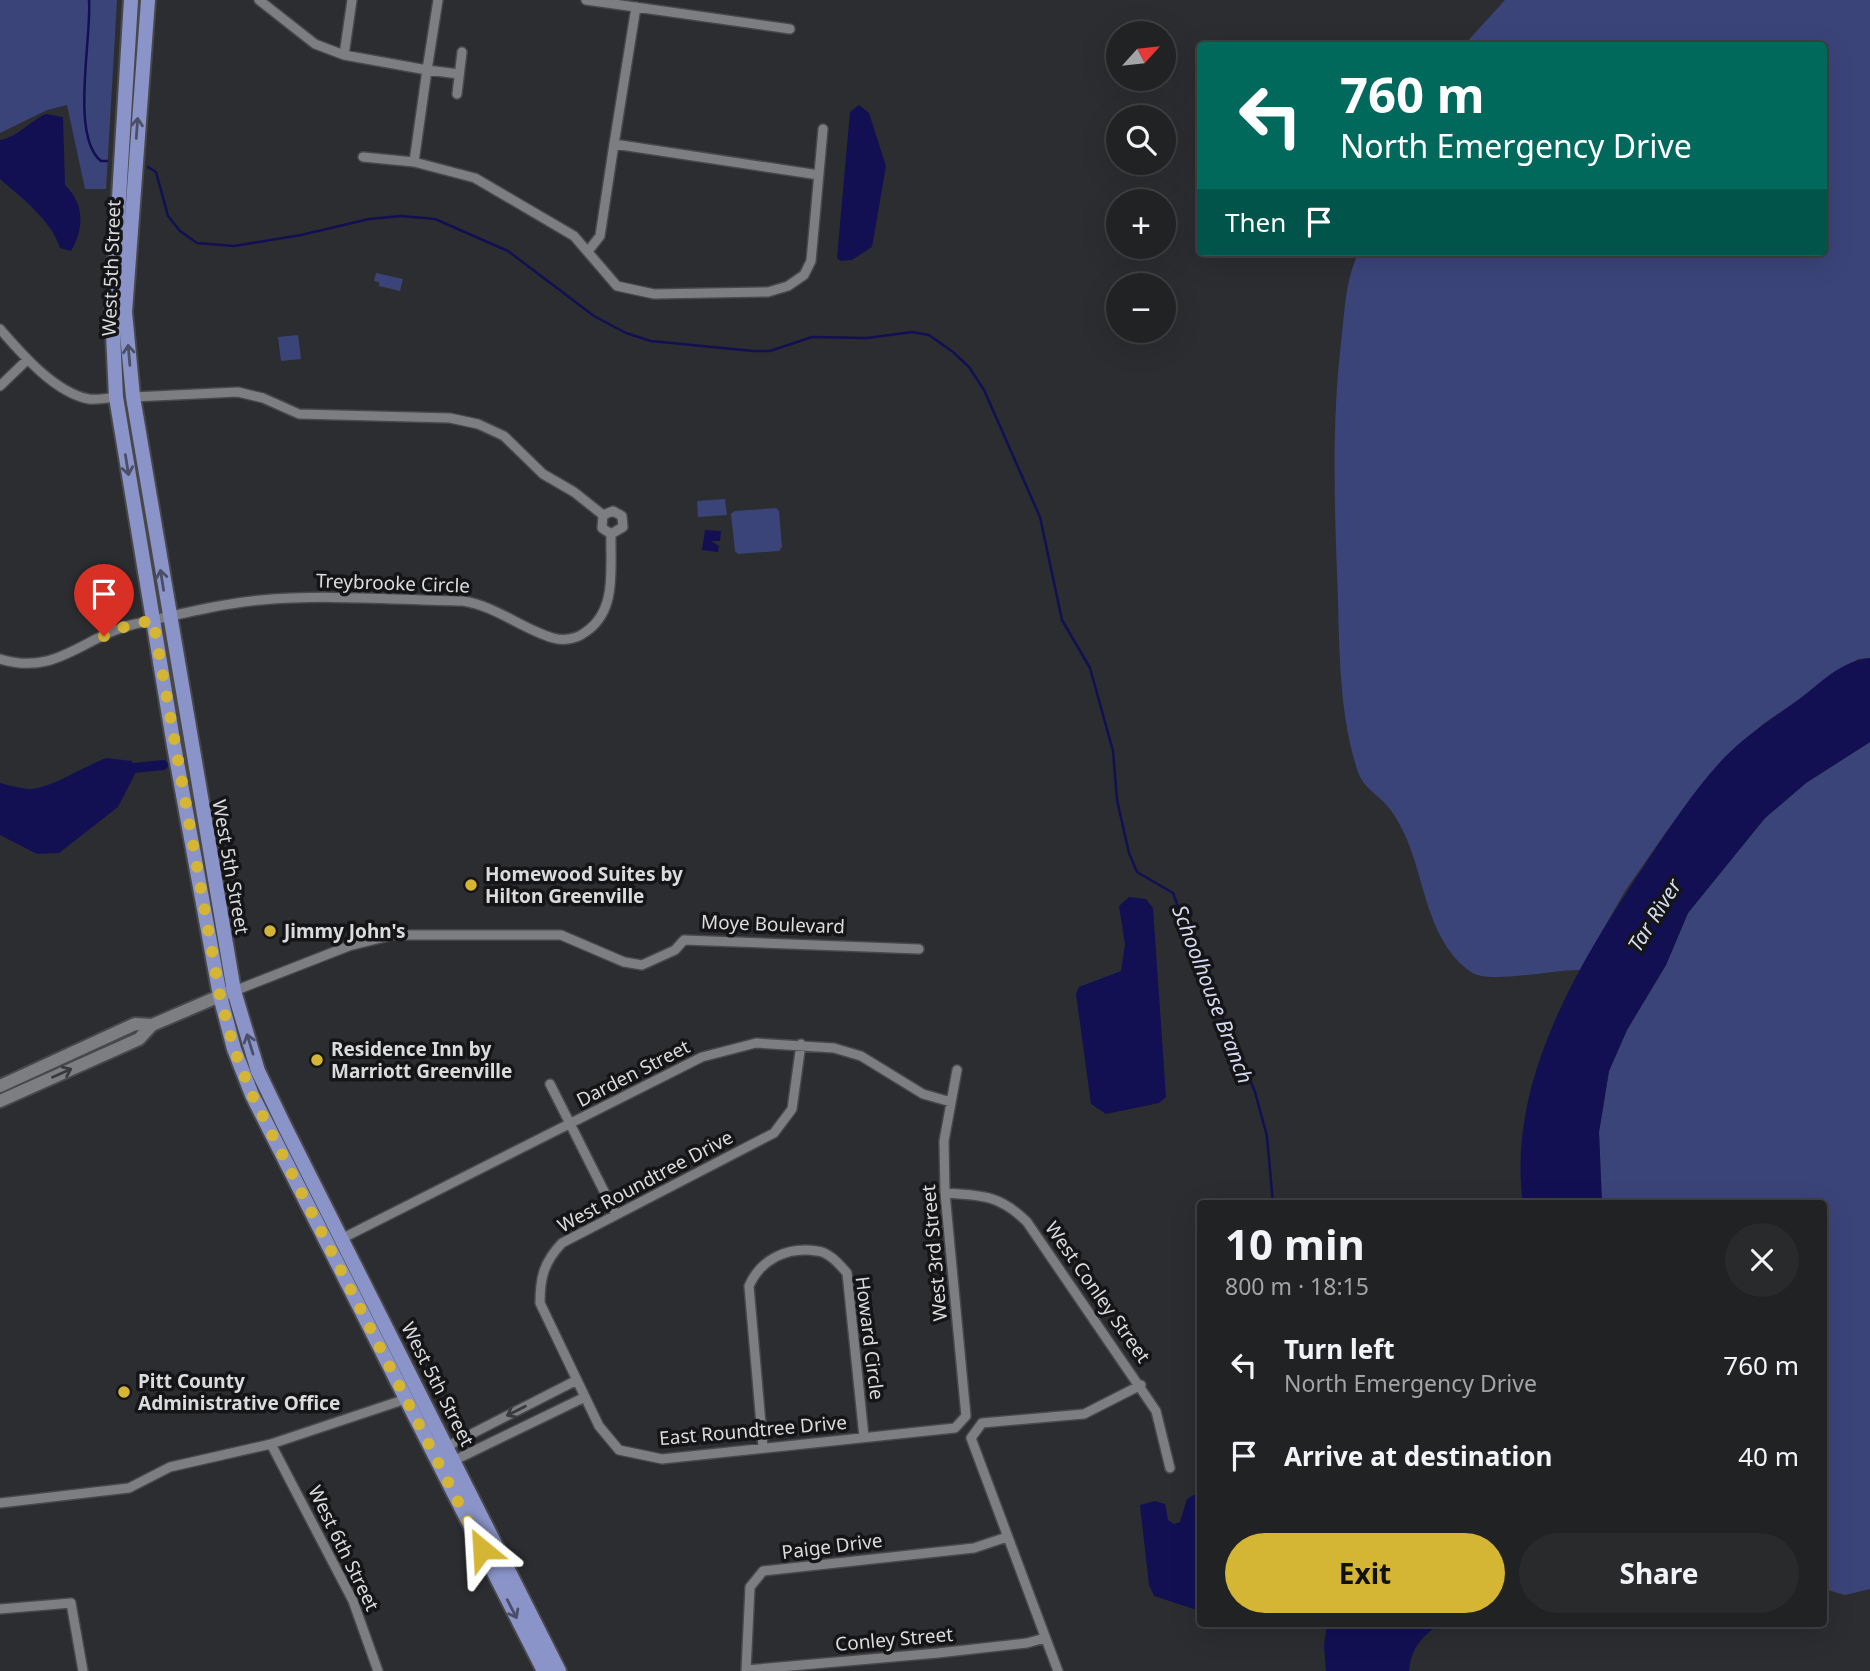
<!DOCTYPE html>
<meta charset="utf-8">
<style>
body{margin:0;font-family:"Noto Sans",sans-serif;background:#292a2c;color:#f1f3f6;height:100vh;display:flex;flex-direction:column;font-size:26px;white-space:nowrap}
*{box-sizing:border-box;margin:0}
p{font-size:23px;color:#a2a4a6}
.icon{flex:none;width:38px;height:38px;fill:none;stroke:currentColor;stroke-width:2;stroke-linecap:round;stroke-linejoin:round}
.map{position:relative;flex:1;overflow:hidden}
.details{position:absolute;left:1197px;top:1200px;width:630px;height:427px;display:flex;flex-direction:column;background:#212224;border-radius:7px;box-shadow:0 7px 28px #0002,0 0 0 2px #3e3f41}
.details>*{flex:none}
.banner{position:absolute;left:1197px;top:42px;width:630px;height:214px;border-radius:7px;box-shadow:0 7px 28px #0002,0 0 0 2px #3e3f41;background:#00695c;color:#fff;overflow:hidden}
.needle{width:46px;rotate:63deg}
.controls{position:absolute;left:1106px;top:21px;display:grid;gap:14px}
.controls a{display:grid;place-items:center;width:70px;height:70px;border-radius:50%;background:#212224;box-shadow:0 7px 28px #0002,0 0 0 2px #3e3f41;font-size:35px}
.pin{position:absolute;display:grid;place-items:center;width:60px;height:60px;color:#fff;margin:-72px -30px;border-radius:50% 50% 50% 0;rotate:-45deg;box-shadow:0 0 7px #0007}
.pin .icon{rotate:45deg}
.me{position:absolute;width:77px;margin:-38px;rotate:333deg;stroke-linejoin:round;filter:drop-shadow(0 0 5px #0008)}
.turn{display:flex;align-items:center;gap:24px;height:147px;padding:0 28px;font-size:32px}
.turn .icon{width:91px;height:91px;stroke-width:2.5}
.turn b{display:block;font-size:49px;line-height:60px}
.then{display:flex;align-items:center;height:66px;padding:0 28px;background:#0003;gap:14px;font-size:26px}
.round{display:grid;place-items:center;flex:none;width:74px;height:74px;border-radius:37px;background:#292a2c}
.head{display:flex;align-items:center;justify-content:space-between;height:119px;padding:0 28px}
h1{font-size:42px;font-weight:700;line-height:52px}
.primary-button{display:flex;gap:14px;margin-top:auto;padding:14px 28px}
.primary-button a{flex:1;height:80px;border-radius:42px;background:#d5b534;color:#111;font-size:28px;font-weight:700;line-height:80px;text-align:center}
.primary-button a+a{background:#292a2c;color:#f1f3f6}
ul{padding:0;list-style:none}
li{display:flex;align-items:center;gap:21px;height:91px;padding:0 28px}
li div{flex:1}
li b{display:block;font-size:26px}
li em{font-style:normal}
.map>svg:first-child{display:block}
.green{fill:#3b4479}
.water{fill:#121053}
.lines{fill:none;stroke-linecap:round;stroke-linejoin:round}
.stream{stroke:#121053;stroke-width:2.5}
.canal{stroke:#121053;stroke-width:10}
.street-casing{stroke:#48484b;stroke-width:12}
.secondary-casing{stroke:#48484b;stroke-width:16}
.primary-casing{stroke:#48484b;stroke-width:18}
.street{stroke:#7d7e82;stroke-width:9}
.secondary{stroke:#7d7e82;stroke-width:12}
.primary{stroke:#8a94c9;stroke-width:14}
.oneway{stroke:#4a4e67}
.oneway2{stroke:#393a3c}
.route{stroke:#d5b534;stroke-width:12;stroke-dasharray:0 21.6}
.poi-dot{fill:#d5b534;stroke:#151517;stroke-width:2.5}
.labels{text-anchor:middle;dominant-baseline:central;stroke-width:7;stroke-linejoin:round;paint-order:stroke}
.street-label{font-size:19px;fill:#dadbdd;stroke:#151517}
.poi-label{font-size:19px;font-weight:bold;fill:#dadbdd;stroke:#151517;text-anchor:start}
.water-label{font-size:21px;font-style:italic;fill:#d5daef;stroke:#151517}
</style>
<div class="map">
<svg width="1870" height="1671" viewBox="0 0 1870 1671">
<rect width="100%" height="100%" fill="#2c2d30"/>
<!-- green -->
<path class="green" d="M0,0H117L106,189H85L67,105L47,110L0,133Z
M1505,0H1870V658L1858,659L1763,724L1723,759L1666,832L1625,891L1580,970C1553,969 1490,985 1471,972C1427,941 1425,879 1405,835C1401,827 1395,815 1389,808C1379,795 1364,789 1358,772C1337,709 1340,638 1337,573C1334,491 1332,416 1342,334C1345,307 1346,277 1359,252H1824V46L1464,45Z
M376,273L403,279L400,291L379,286V282L374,281Z
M298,335L301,359L281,361L278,337Z
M725,499L727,515L698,517L697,501Z
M776,508L779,511L782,547L779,551L738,554L735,551L731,514L735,511Z
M1870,742V1589L1845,1595L1824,1589V1204H1602L1599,1132L1609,1071L1627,1030L1666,965L1688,913L1765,818L1806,783Z"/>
<!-- water -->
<path class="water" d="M859,105L869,113L886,166L872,247L852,260L841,261L837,258L850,112Z
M46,114L63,117L65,185C85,204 84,229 71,251L60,248C52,221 21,197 0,179V140C20,136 28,122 46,114Z
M705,530L721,531L720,541H711L719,546L718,552L702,550Z
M1870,658V742L1806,783L1765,818L1688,913L1666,965L1627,1030L1609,1071L1599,1132L1602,1204H1523C1506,1082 1579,963 1644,866C1668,830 1693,791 1723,759C1745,736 1772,719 1798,700C1821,683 1840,661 1870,658Z
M106,758L132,761L135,774L118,807L59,853L37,854L0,835V783C9,785 19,788 28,789C48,790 85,766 106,758Z
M1129,897L1146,899L1153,908L1166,1097L1159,1103L1106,1114L1091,1104L1076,994L1079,987L1121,971L1125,944L1119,906Z
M1194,1495H1200V1611L1154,1596L1149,1585L1140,1505L1155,1501L1165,1504L1168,1520L1174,1524L1180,1522L1187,1499Z
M1327,1624H1441C1422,1635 1411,1649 1409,1671H1326L1324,1645Z"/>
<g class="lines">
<!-- stream -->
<path class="stream" d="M89,0C92,38 70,136 101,161H107
M148,167L156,172L168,216L180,231L197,243L234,246L301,235L369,219L401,216L435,219L508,251L594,316L626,333L651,341L753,351H770L812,337L867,338L912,332L929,335L953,352L969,367L984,390L1040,517L1062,620L1090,668L1113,751L1117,800L1129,853L1137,872L1173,893L1209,992L1230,1031L1255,1092L1267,1136L1273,1204"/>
<!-- canal -->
<path class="canal" d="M134,768L163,765"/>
<!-- street casing -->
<g class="street-casing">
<path id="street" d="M259,0L315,44L344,55L427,70L414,162L363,157
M438,0L427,70L459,74
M586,0L790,29
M344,55L352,0
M457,94L462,52
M614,144L636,7
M414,162L475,178L574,236L617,286L654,294L768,292L788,286L804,275L811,261L823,129
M589,250L600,236L614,144L819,175
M0,329C21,353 55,393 89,399C97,400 108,398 116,397
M0,386L27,360
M133,397L238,392L263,398L299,414L450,418L478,424L504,436L543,474L574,492L603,515
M603,515L613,511L622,516L623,527L611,534
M603,515L602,528L611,534
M0,659C57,677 85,635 135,624C176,615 219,604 261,600C327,594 396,600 463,601C496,606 522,629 553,638C563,641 576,639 584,633C618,612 610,568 611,534
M234,991L349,946L393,935H561L624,962L642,965L675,950L684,940L919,949
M801,1044L792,1109L774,1133L562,1243C544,1262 540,1277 540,1303L599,1426L619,1450L662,1459L955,1428L966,1416L945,1193L944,1141L957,1070
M550,1084L616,1215
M945,1193C981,1195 1000,1195 1027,1222L1156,1411L1170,1468
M343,1238L702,1057L756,1043L834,1048L861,1056L923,1094L951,1102
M271,1444L353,1601L378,1671
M448,1446L577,1380
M763,1447L749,1286C760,1260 787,1246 817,1251C829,1252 839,1264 847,1273L864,1437
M455,1460L585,1397
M0,1503L129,1488L170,1467L271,1444L406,1399
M0,1609L71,1603L83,1671
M746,1670L938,1653L1027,1643L1045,1638
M746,1671L750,1587L763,1571L974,1548L1007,1537
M1058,1671L971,1438L982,1423L1084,1414L1141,1385"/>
</g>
<!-- secondary casing -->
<g class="secondary-casing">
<path id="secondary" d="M0,1086L135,1024L152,1025
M0,1101L139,1039L152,1025L229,992"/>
</g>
<!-- primary casing -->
<g class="primary-casing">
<path id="primary" d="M131,0L112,313L116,397L174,746L220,996L234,1049L252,1095L544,1671
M148,0L125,312L133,397L234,991L258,1071L284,1125L559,1671"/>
</g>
<!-- street -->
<use href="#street" class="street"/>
<!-- secondary -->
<use href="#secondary" class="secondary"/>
<!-- primary -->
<use href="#primary" class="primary"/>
</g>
<!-- one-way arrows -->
<defs><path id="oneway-shaft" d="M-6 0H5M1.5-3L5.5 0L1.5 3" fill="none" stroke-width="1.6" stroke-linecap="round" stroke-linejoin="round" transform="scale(1.75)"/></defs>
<g class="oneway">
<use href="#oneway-shaft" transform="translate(137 128) rotate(-86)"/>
<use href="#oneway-shaft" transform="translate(129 355) rotate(-95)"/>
<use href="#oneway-shaft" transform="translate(127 465) rotate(81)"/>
<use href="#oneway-shaft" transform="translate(162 580) rotate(-99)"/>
<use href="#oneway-shaft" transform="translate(250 1044) rotate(-107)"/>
<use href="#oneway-shaft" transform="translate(512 1609) rotate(63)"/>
</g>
<g class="oneway2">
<use href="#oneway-shaft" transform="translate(62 1073) rotate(-24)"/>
<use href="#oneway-shaft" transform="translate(516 1411) rotate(153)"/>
</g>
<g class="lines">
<!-- route -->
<path class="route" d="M104,636L120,628L153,620L220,996L234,1049L252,1095L482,1549"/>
</g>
<!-- markers -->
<g class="poi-dot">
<circle cx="471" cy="885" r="7"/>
<circle cx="270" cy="931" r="7"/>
<circle cx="317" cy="1060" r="7"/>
<circle cx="124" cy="1392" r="7"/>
</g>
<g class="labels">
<!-- street labels -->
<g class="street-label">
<text transform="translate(111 268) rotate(-88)">West 5th Street</text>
<text transform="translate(393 583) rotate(2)">Treybrooke Circle</text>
<text transform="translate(231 867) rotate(80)">West 5th Street</text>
<text transform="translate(773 924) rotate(2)">Moye Boulevard</text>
<text transform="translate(633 1073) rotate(-27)">Darden Street</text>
<text transform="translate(645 1181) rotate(-28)">West Roundtree Drive</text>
<text transform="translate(934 1253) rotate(-95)">West 3rd Street</text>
<text transform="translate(1098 1292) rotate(55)">West Conley Street</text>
<text transform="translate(870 1338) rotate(83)">Howard Circle</text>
<text transform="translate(438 1384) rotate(63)">West 5th Street</text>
<text transform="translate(753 1430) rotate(-5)">East Roundtree Drive</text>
<text transform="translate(832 1546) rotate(-7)">Paige Drive</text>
<text transform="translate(344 1548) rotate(64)">West 6th Street</text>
<text transform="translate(894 1639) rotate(-5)">Conley Street</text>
</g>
<!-- poi labels -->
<g class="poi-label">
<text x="485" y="874">Homewood Suites by<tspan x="485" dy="22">Hilton Greenville</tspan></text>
<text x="284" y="931">Jimmy John's</text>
<text x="331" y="1049">Residence Inn by<tspan x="331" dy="22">Marriott Greenville</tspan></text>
<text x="138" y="1381">Pitt County<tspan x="138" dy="22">Administrative Office</tspan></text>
</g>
<!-- water labels -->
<g class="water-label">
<text transform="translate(1654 915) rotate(-58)">Tar River</text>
<text transform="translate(1213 994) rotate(69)">Schoolhouse Branch</text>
</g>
</g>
</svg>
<div class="controls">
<a><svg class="needle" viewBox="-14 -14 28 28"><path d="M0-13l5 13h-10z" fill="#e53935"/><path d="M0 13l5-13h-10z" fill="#a2a4a6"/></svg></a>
<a><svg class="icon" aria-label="search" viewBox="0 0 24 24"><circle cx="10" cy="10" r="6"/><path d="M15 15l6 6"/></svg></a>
<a>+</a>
<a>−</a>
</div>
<div class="pin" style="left:104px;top:636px;background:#d93025"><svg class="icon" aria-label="arrive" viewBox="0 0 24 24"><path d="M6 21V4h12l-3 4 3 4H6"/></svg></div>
<svg class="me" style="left:482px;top:1549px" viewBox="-20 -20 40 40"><path d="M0-17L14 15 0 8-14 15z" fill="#d5b534" stroke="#fff" stroke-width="4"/></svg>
<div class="banner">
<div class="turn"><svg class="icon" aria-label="left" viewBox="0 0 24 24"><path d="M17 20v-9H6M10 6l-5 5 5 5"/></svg><div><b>760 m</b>North Emergency Drive</div></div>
<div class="then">Then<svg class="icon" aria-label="arrive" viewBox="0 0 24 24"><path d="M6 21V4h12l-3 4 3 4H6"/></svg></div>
</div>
<section class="details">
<div class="head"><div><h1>10 min</h1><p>800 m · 18:15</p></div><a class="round"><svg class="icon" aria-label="close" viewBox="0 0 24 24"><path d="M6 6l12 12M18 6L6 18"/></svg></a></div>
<ul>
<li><svg class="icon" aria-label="left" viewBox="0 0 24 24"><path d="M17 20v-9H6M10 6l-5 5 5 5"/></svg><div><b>Turn left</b><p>North Emergency Drive</p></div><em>760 m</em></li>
<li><svg class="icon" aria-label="arrive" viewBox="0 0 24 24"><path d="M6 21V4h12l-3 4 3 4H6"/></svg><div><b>Arrive at destination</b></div><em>40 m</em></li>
</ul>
<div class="primary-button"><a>Exit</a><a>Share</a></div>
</section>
</div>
